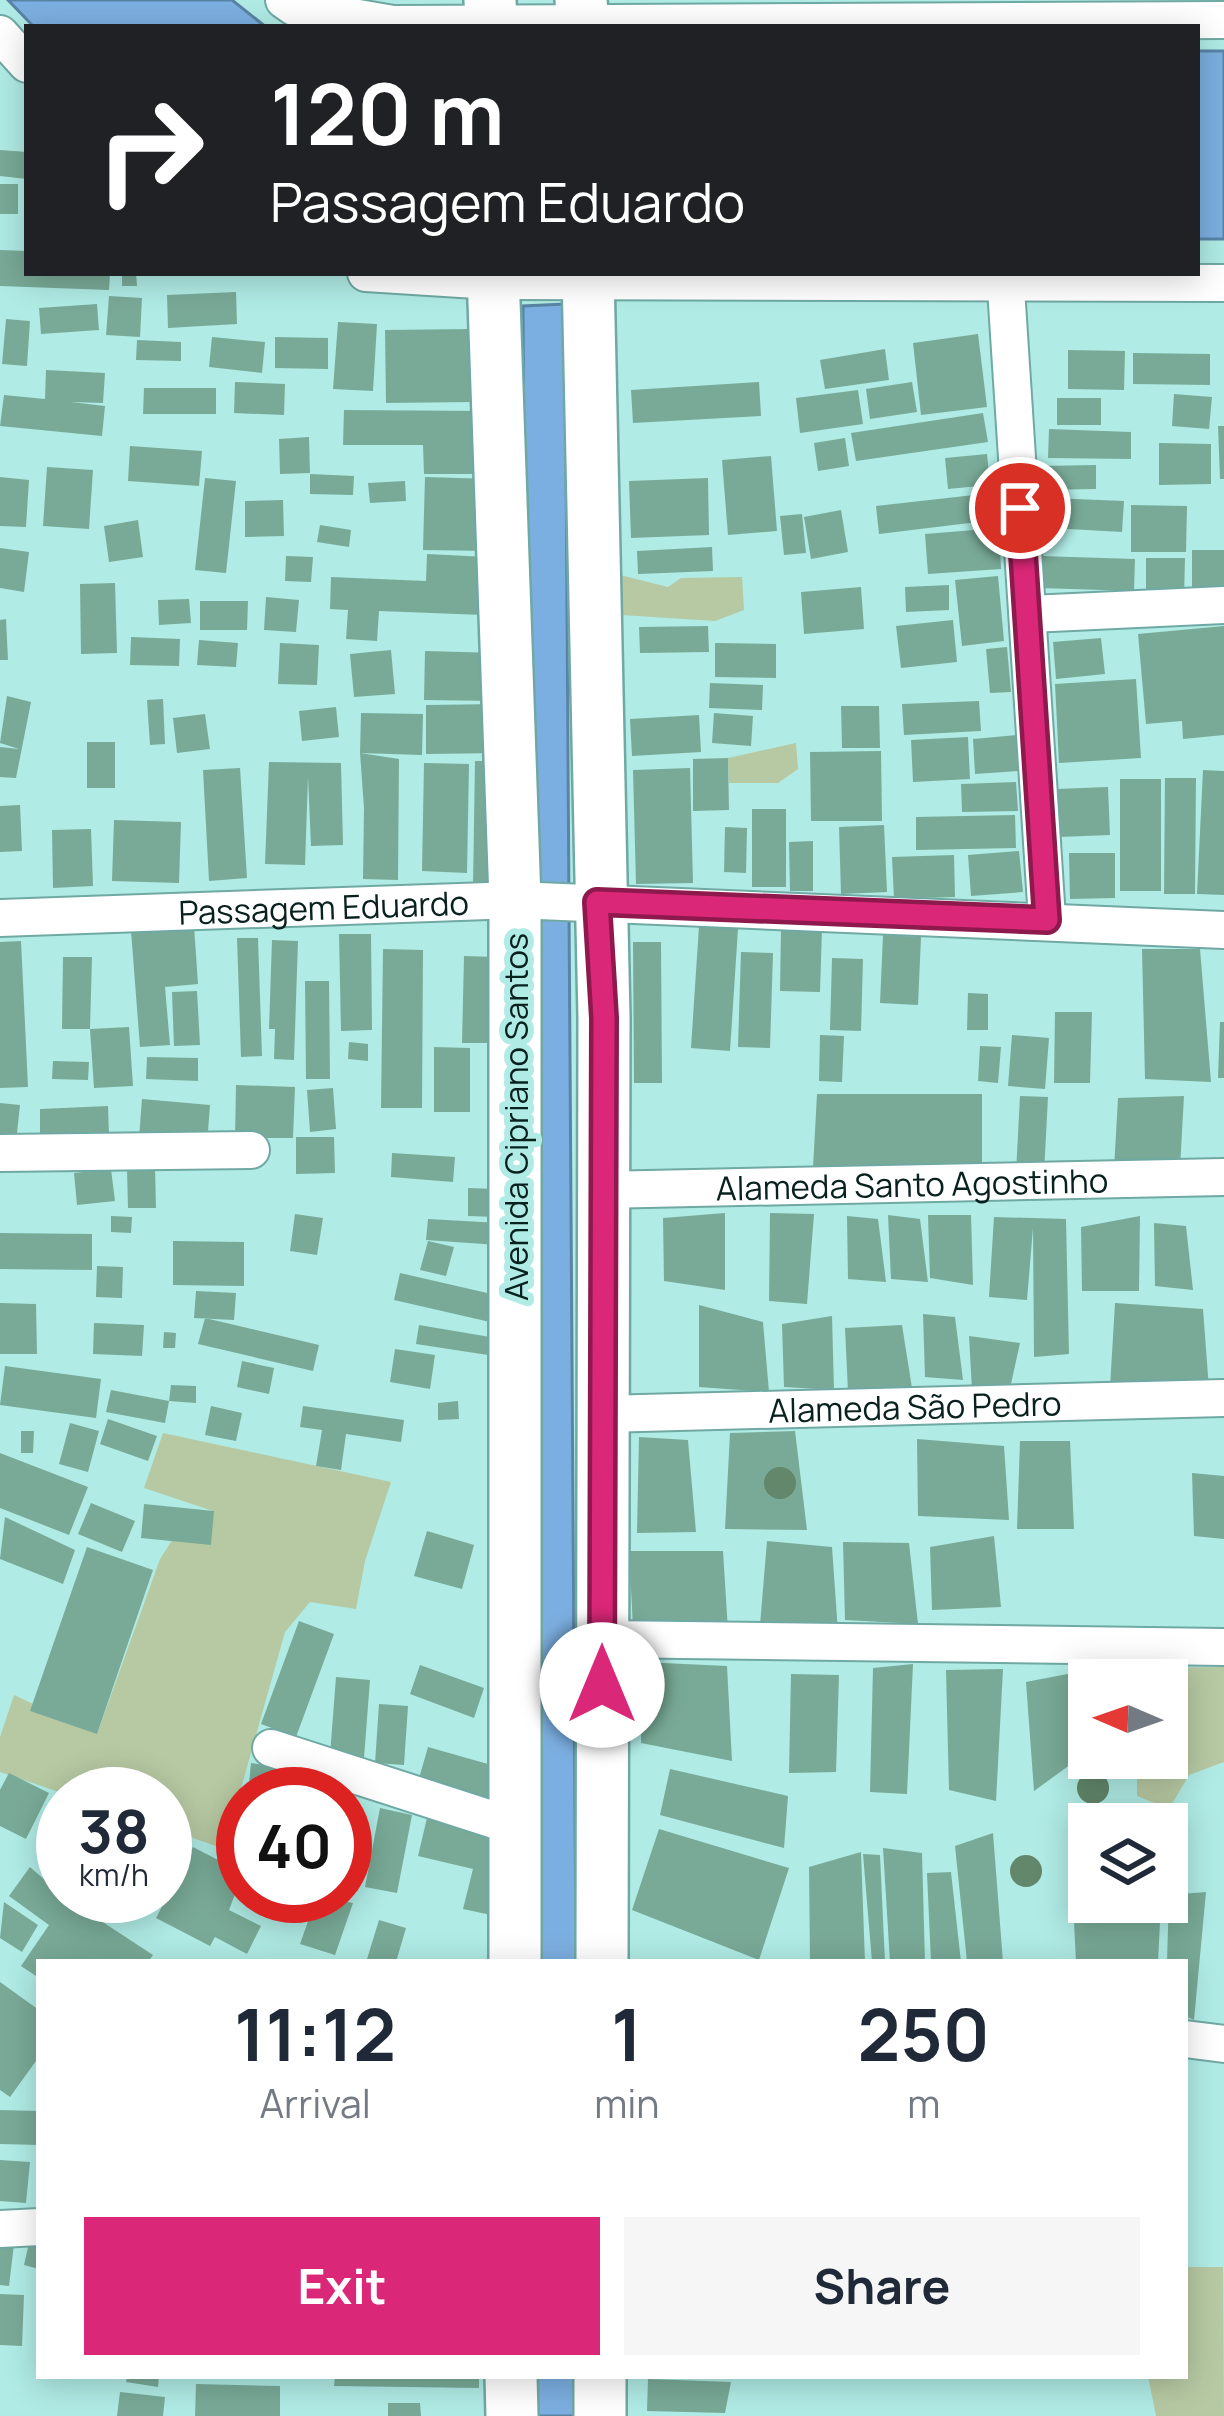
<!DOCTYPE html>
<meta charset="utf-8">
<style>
body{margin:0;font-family:Manrope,sans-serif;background:#f6f6f7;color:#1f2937;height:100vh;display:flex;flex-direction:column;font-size:45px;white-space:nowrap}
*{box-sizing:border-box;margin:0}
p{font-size:39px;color:#747a83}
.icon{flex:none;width:66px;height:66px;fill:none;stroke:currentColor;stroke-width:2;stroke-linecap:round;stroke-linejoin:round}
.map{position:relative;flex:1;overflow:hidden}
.panel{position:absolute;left:36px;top:1959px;width:1152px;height:420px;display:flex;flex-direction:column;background:#fff;border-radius:0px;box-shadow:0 6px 30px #0003}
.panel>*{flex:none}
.banner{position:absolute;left:24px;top:24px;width:1176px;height:252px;border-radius:0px;box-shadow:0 6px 30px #0003;background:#202124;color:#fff;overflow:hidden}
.needle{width:78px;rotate:272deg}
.fabs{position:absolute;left:1068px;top:1659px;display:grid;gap:24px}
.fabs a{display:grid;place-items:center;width:120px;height:120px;border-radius:0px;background:#fff;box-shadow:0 6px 30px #0003;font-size:60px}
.speed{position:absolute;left:36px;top:1767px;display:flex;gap:24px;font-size:60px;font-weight:700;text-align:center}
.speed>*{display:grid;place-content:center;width:156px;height:156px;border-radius:50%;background:#fff;box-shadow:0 6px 30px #0003;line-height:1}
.speed small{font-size:30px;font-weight:400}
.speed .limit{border:18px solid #d22;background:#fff;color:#111}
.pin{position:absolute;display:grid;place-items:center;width:102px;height:102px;color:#fff;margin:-51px;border:6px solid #fff;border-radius:50%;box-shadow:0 3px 12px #0007}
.me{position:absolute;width:132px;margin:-66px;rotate:0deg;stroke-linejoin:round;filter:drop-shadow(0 0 9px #0008)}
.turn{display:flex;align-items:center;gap:42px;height:252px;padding:0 48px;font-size:54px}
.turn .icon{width:156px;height:156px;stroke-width:2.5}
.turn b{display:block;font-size:84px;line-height:102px}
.eta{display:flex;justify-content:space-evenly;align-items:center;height:204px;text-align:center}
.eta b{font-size:72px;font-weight:700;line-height:84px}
.button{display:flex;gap:24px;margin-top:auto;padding:24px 48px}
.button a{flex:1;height:138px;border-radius:0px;background:#db2777;color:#fff;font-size:48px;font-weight:700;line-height:138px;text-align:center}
.button a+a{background:#f6f6f7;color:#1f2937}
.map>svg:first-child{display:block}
.green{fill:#b7c9a3}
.water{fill:#7cafe1;stroke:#5984a6;stroke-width:3}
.building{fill:#79aa97}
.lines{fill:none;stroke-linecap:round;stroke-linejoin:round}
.street-casing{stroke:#70a9a4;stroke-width:40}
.secondary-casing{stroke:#70a9a4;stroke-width:56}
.street{stroke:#fff;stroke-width:36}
.secondary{stroke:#fff;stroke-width:51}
.tree{fill:#62876b}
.route-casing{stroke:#8e194d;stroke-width:30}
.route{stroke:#db2777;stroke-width:21}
.labels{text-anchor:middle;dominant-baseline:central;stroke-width:12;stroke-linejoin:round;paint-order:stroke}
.street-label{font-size:33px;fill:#08201e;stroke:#b0ebe5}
</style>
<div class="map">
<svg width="1224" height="2416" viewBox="0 0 1224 2416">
<rect width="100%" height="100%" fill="#b0ebe5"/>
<!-- green -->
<path class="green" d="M612,573L668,587L681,578L742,577L744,610L715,621L606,614Z
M796,743L798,769L778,783H729L728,758Z
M163,1433L391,1482L365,1561L356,1609L310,1602L285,1632L224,1849L165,1828V1794H65L0,1772V1737L14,1695L97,1734L160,1559L178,1531L211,1544L213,1511L144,1488Z
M1224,1667V1762L1189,1775L1169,1809L1137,1796V1758H1167V1680H1137V1668Z
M1185,2267H1223L1224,2416H1156L1148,2376H1185Z"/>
<!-- water -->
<path class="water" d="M8,0H232L266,27H34Z
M1197,51H1224V239H1197Z
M565,304L576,1962H532L523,306Z
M534,2376H579V2416H534Z"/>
<!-- building -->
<path class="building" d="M0,150L27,152V179L0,176Z
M0,184H18V214H0Z
M0,250L27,251V273H110L109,290L0,286Z
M122,273H136L137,286H122Z
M236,292L237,324L168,328L167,295Z
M109,296L142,298L140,337L106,335Z
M97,304L99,330L41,334L39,308Z
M6,319L30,321L27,366L2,364Z
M338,322L377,324L373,391L333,389Z
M471,329L472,402L386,403L385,330Z
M978,334L987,407L921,415L913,343Z
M212,337L265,342L262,373L209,367Z
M275,337L328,338V369L275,368Z
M137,340L181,342V361L136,360Z
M885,349L889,380L825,389L820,360Z
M1068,350L1125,351L1124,390L1068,389Z
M1133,353L1210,354V385L1133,384Z
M46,370L105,373L103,403L71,402L105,406L102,436L0,426L4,395L45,399Z
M235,382L285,384L284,415L234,413Z
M759,382L761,416L633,423L631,390Z
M912,382L917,412L870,419L866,389Z
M144,388H216V414H143Z
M858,390L863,424L800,433L796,398Z
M1174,394L1212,397L1209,429L1172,426Z
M1057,398H1101V425H1057Z
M344,410L486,411L485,474H424L423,445H343Z
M983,413L988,442L856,461L851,433Z
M1218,426H1224V479H1220Z
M1049,429L1131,432V459L1048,458Z
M309,437L310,473L280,474L279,439Z
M845,438L849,466L818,471L814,443Z
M1159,443L1211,444V484L1159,485Z
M130,446L202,451L199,486L128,481Z
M987,454L990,485L948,489L945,458Z
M771,456L777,531L728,535L722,460Z
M1096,465V489L1040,490V466Z
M47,467L93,470L89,529L43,526Z
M310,474L354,476L353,495L310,494Z
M0,477L29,480L26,527L0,526Z
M425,477L492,479L490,551L423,550Z
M205,478L236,481L226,573L195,570Z
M708,478L709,535L631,538L629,481Z
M405,481L406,501L370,503L368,483Z
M983,494L986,521L879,534L876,506Z
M1051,498L1124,501L1122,532L1050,528Z
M283,500L284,536L245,537V501Z
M1131,505L1187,506L1186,552H1131Z
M841,510L848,552L811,559L804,517Z
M802,514L806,553L784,555L780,516Z
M138,520L143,557L109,562L104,526Z
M320,525L351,530L349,547L317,542Z
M999,528L1001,569L928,574L925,534Z
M712,547L713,571L638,574L637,551Z
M0,548L29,552L24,592L0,588Z
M1192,550H1224V598H1192Z
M427,554L487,557L484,615L379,611L377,641L346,639L348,610L330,609L331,577L426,581Z
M286,556L313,557L311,582L285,581Z
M1040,556L1135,559L1134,591L1039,588Z
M1146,558H1185L1184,598H1146Z
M998,576L1004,641L962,646L955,580Z
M115,583L117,653L81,654L80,584Z
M949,585V610L906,612L905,587Z
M861,587L864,629L804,634L801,592Z
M266,597L299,600L296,632L264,630Z
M189,599L191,623L159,625L158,600Z
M200,601H248L247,630H200Z
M6,619L8,660H0V620Z
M953,620L957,662L901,668L896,626Z
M708,626L709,652L640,653L639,627Z
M1224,626V735L1183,739L1182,721L1146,724L1138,634Z
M131,637L180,639L179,666L130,665Z
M1101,638L1105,674L1056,679L1053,642Z
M199,640L238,643L236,667L197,665Z
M280,643L319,645L317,685L278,684Z
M715,643L776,644V678L715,677Z
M1007,647L1011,692L990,693L986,649Z
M391,650L395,694L354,697L350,654Z
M425,651L498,653L497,701L424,700Z
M1136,679L1141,758L1059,763L1055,684Z
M710,683L763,685L762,710L709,708Z
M7,696L31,702L16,778L0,777V747L19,749L0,743Z
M163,699L165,744L150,745L147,700Z
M979,701L981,731L904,735L902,704Z
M500,704L501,753L426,754V705Z
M841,706H879L880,748H842Z
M336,707L339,737L302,741L299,711Z
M361,713L423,714L422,755L360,753L399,759L398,880L363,879L364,808L360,753Z
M714,713L753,716L751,746L712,743Z
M205,714L210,749L177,753L173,718Z
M699,715L701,752L632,756L630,719Z
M1017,735L1019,771L975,774L973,739Z
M968,737L970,779L913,782L911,740Z
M87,742H115V788H87Z
M881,751L882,821H811L810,752Z
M728,758L729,810L693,811V759Z
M475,761H505L503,886H473Z
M269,762L341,763L343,845L311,846L308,777L305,865L265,864Z
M424,763L469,764L467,873L422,871Z
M240,768L247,878L209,881L203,770Z
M690,768L693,883L636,884L633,770Z
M1203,770L1224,771V895L1197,894Z
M1165,778H1196L1195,894H1164Z
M1120,779H1161V891H1120Z
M1016,782L1018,811L962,812L961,784Z
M1108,787L1110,835L1059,837L1057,789Z
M20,805L22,851L0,852V806Z
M752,809H786V887H752Z
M1015,815L1016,848L916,850V817Z
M114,820L181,822L179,883L112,881Z
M884,825L887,892L841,894L839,827Z
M725,827L747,828L746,873L724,872Z
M91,829L93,886L53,888L52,830Z
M813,841V891H790L789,842Z
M1019,851L1023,892L971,896L968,855Z
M1069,853H1115V898L1070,899Z
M954,855L955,897L894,899L892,857Z
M194,926L198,984L165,987L170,1045L140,1047L131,931Z
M699,926L738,929L730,1051L691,1048Z
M781,928L822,929L820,992L780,991Z
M339,934H371L372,1030L341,1031Z
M883,935L921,937L918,1005L880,1003Z
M237,938H258L262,1056L241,1057Z
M272,940L298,941L294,1060L274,1059L275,1029H269Z
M21,941L28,1087L0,1088V942Z
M633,942H661L662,1083H634Z
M383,949L423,950L422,1108H381Z
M1142,949H1200L1211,1082L1145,1079Z
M741,952L773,953L770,1048L738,1047Z
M464,956L496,957L494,1043H462Z
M63,957H92L90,1029H62Z
M832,958L863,959L861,1031L830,1030Z
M305,981H329L330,1079H306Z
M197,991L200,1045L174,1046L172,992Z
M968,993L988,994V1030H967Z
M1055,1012H1092L1090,1083H1054Z
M1220,1022H1224V1078H1218Z
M129,1027L133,1086L94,1088L90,1029Z
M820,1035L844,1036L842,1082L819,1081Z
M1012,1035L1049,1038L1045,1089L1008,1086Z
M349,1042L368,1044V1061L348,1059Z
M980,1046L1001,1047L998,1083L978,1081Z
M434,1047L470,1048V1112H434Z
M147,1057L198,1058V1081L146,1079Z
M53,1061L89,1062L88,1080L52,1079Z
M236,1085L295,1087L293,1138H235Z
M333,1088L336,1129L310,1132L307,1090Z
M817,1094H982V1173L813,1168Z
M1020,1096L1048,1097L1044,1174L1016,1173Z
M1184,1096L1180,1168L1114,1169L1118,1098Z
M142,1099L210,1105L207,1144L139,1138Z
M0,1103L20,1105L16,1142L0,1141Z
M108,1106L109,1135L40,1137V1109Z
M296,1137H334L335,1173L296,1174Z
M392,1153L455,1157L453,1182L391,1177Z
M155,1167L156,1208H128L127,1168Z
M111,1169L115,1201L77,1205L74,1173Z
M468,1188L496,1189L495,1217L468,1216Z
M725,1213V1290L664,1281L663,1218Z
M770,1213L814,1214L807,1304L769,1301Z
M295,1214L323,1218L317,1255L290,1251Z
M888,1215L920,1219L928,1282L891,1279Z
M928,1215H971L973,1285L930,1278Z
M111,1216L132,1217L131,1233L111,1232Z
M847,1216L878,1219L886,1282L848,1279Z
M1140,1216L1139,1291H1082L1081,1227Z
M994,1217L1066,1219L1069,1354L1034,1357L1033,1228L1027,1300L989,1297Z
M428,1219L500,1223L498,1245L426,1240Z
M1154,1223L1186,1226L1193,1290L1155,1286Z
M0,1233L92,1234V1270L0,1269Z
M173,1241L244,1242V1286L173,1285Z
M428,1241L454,1247L446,1276L420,1270Z
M97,1266L123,1267L122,1298L96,1297Z
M400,1273L496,1295L490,1322L394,1300Z
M196,1291L236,1293L234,1320L194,1318Z
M0,1303L36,1304L37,1354H0Z
M1115,1303L1203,1309L1209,1389L1110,1387Z
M699,1305L763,1322L769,1392L699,1387Z
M923,1314L955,1317L963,1380L925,1377Z
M832,1316L834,1390L784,1387L782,1324Z
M205,1318L319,1345L313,1371L198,1344Z
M94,1323L144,1325L142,1356L93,1354Z
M419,1325L490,1337L488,1355L416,1344Z
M902,1325L912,1388L848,1392L845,1328Z
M164,1332L176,1333L175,1348H163Z
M969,1336L1020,1343L1009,1393L972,1390Z
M395,1349L435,1355L430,1389L390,1382Z
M242,1361L274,1368L269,1394L237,1387Z
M5,1366L101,1379L96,1418L0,1405Z
M171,1385L196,1386V1403L169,1401Z
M111,1390L169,1401L165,1423L106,1412Z
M458,1401L459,1419L438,1420V1403Z
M211,1406L242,1413L236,1441L205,1435Z
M303,1406L404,1420L401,1442L346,1434L341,1470L316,1466L322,1430L300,1427Z
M108,1419L157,1436L148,1461L100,1444Z
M70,1423L99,1431L88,1472L59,1464Z
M21,1431H34L33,1453H21Z
M795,1431L807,1530L725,1529L730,1433Z
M639,1437L688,1440L696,1532L637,1533Z
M917,1439L1004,1446L1009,1520L918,1516Z
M1020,1441H1070L1074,1529H1017Z
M0,1453L88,1487L69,1535L0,1508Z
M1192,1473L1224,1476V1539L1194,1536Z
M91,1503L135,1521L122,1552L78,1534Z
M144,1504L214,1511L211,1545L141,1538Z
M5,1517L75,1550L63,1584L0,1559Z
M427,1531L474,1545L462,1589L414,1576Z
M994,1536L1001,1607L932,1610L930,1547Z
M767,1541L832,1547L838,1632L760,1625Z
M843,1542L909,1543L918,1624L845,1620Z
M87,1547L153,1570L97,1734L30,1711Z
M629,1551H723L728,1631L633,1627Z
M299,1621L334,1634L296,1737L261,1724Z
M642,1662L727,1666L732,1761L641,1743Z
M913,1664L907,1794L870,1792L873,1668Z
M420,1665L484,1688L474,1718L410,1694Z
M1003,1669L996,1801L949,1790L946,1670Z
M1093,1669L1089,1751L1034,1791L1026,1682Z
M791,1674L839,1675L836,1772L789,1773Z
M336,1677L370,1680L364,1758L330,1755Z
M379,1704L408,1706L404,1765L375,1763Z
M428,1747L509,1770L499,1805L418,1782Z
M251,1763L291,1768L288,1794H248Z
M670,1769L788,1796L784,1848L660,1815Z
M9,1773L49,1793L26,1839L0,1826V1790Z
M63,1802V1842L46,1832Z
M355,1803L358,1891H345V1804Z
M380,1808L412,1815L397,1893L365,1887Z
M427,1818L509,1837L491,1915L463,1909L473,1869L418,1856Z
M241,1825L243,1826V1859L234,1856Z
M659,1829L789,1868L759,1960L632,1910Z
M993,1833L1003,1962H967L955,1846Z
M1089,1839V1902H1161L1158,1962H1076L1070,1841Z
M193,1847L243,1873L229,1910L261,1926L247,1954L215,1937L210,1946L156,1918Z
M883,1848L922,1853L925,1962H890Z
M861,1852L865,1962H810L809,1867Z
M863,1854L880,1855L885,1962H872Z
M30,1867L63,1896L153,1955L148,1962H39V1978L21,1966L49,1925L9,1896Z
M951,1872L961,1962H931L927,1873Z
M1206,1892L1194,2020L1185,2016V1962H1167L1169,1895Z
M317,1896L353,1903L335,1955L300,1944Z
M4,1902L38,1925L22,1952L0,1938Z
M379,1920L406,1928L396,1962L367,1959Z
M0,1982L39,2010V2064L36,2061L10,2097L0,2090Z
M0,2110L39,2111V2145L0,2144Z
M0,2160L30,2162L26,2203L0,2201Z
M0,2242L14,2244L9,2286L0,2285Z
M29,2243L39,2245V2269L24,2265Z
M0,2294L24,2295L22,2346L0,2345Z
M127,2376H159L158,2387L126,2382Z
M335,2376H479V2388L334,2386Z
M648,2379L731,2382L725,2413L647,2411Z
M196,2384L280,2386V2416H195Z
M120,2392L165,2397L163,2416H117Z
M388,2403H420L421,2416H388Z"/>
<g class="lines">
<!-- street casing -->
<g class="street-casing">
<g id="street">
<path d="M284,0L294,7L393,24L1224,20"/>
<path d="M0,34L27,64"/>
<path d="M366,273L492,281L1224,283"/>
<path d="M1005,273L1047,919"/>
<path d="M1030,614L1224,605"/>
<path id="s1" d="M0,918L515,900L1224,930"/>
<path d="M0,1153L251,1150"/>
<path id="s2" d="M600,1190L1224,1177"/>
<path id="s3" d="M603,1414L1224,1398"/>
<path d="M603,1639L1224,1647"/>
<path d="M271,1748L516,1827"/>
<path d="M1185,2039L1224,2044"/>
<path d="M0,2229L39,2227"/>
</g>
</g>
<!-- secondary casing -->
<g class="secondary-casing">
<path id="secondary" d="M490,0L491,27
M581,0L583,27
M493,273L515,900V1962
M588,273L604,1018L602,1962
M511,2376L512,2416
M600,2416V2376"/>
</g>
<!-- street -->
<use href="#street" class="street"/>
<!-- secondary -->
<use href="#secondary" class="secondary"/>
</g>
<!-- trees -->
<g class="tree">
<circle cx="780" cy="1483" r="16"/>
<circle cx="1093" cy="1788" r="16"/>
<circle cx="1026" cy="1871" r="16"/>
</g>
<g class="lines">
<!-- route casing -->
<g class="route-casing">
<path id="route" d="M602,1685L604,1018L597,902L1047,920L1020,508"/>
</g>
<!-- route -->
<use href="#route" class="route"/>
</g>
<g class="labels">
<!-- street labels -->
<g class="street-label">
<text stroke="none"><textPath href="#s1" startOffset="324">Passagem Eduardo</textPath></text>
<text transform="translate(515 1117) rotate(-90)">Avenida Cipriano Santos</text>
<text stroke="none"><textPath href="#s2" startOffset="312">Alameda Santo Agostinho</textPath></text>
<text stroke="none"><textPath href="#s3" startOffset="312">Alameda São Pedro</textPath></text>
</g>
</g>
</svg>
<div class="fabs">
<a><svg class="needle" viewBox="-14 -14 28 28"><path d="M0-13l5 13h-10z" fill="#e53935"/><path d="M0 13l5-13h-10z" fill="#747a83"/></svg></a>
<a><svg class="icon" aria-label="layers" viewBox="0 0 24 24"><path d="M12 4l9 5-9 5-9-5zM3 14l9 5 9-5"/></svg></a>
</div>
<div class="speed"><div>38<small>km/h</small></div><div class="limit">40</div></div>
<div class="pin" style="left:1020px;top:508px;background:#d93025"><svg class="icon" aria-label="arrive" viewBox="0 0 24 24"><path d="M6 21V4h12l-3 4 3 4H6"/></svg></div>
<svg class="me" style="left:602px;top:1685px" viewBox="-20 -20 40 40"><circle r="19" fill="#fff"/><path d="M0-13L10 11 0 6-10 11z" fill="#db2777"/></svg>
<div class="banner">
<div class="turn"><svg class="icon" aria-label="right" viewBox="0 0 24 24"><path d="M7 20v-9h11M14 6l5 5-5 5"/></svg><div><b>120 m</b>Passagem Eduardo</div></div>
</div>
<section class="panel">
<div class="eta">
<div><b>11:12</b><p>Arrival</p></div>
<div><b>1</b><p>min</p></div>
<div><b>250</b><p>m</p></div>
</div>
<div class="button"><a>Exit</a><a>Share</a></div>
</section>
</div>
